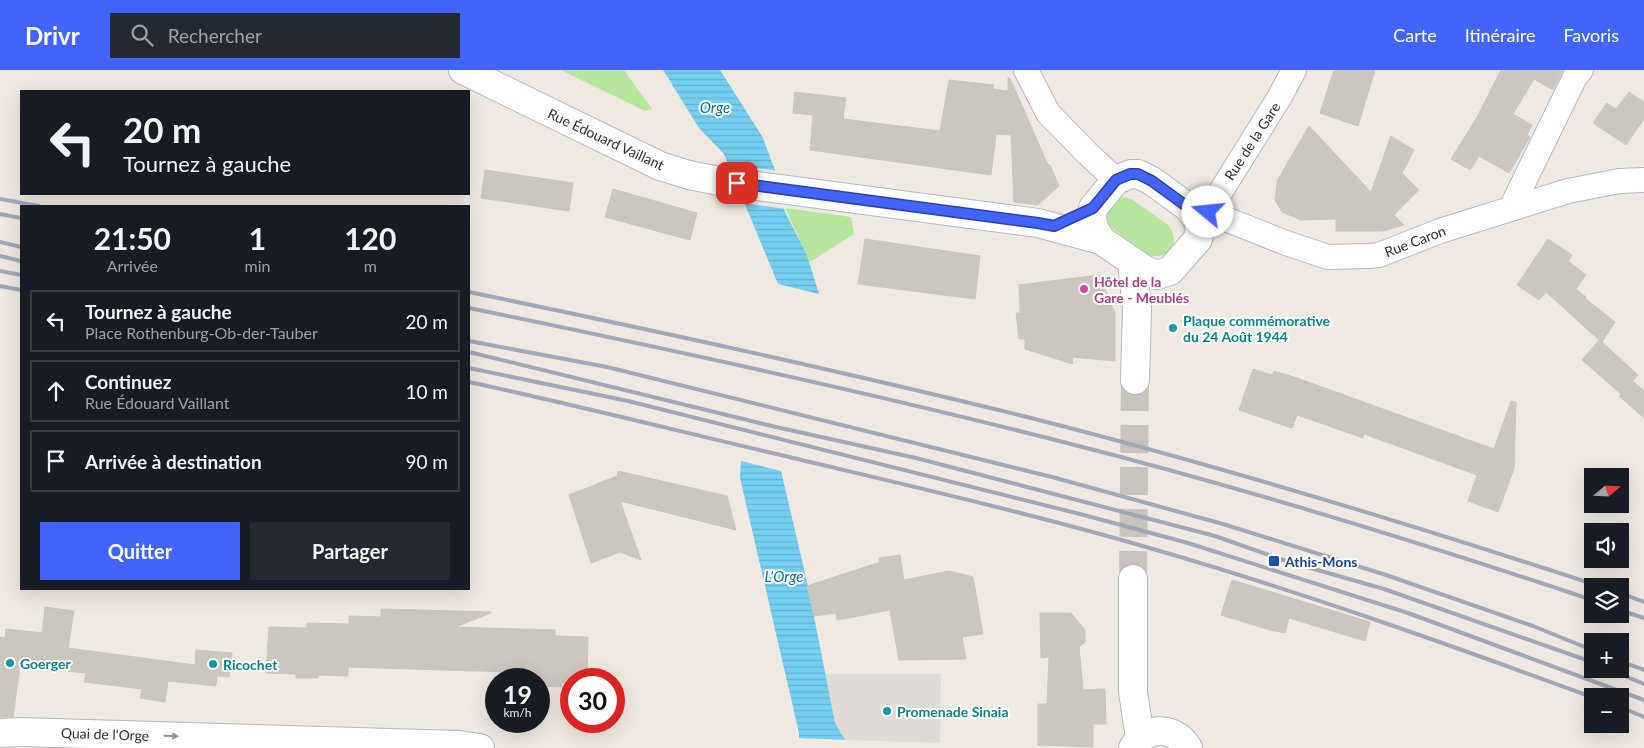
<!DOCTYPE html>
<html lang="fr">
<meta charset="utf-8">
<style>
body{margin:0;font-family:Lato,sans-serif;background:#242831;color:#f1f3f6;height:100vh;display:flex;flex-direction:column;font-size:19px;white-space:nowrap}
*{box-sizing:border-box;margin:0}
p{font-size:16px;color:#9ea1a6}
.icon{flex:none;width:28px;height:28px;fill:none;stroke:currentColor;stroke-width:2;stroke-linecap:round;stroke-linejoin:round}
.map{position:relative;flex:1;overflow:hidden}
.details{position:absolute;left:20px;top:135px;width:450px;height:385px;display:flex;flex-direction:column;background:#171b24;border-radius:0px;box-shadow:0 5px 20px #0002}
.details>*{flex:none}
.banner{position:absolute;left:20px;top:20px;width:450px;height:105px;border-radius:0px;box-shadow:0 5px 20px #0002;background:#171b24;color:#f1f3f6;overflow:hidden}
.needle{width:32px;rotate:71deg}
.buttons{position:absolute;left:1584px;top:398px;display:grid;gap:10px}
.buttons a{display:grid;place-items:center;width:45px;height:45px;border-radius:0px;background:#171b24;box-shadow:0 5px 20px #0002;font-size:25px}
.speed{position:absolute;left:485px;top:598px;display:flex;gap:10px;font-size:25px;font-weight:700;text-align:center}
.speed>*{display:grid;place-content:center;width:65px;height:65px;border-radius:50%;background:#171b24;box-shadow:0 5px 20px #0002;line-height:1}
.speed small{font-size:12px;font-weight:400}
.speed .limit{border:8px solid #d22;background:#fff;color:#111}
.pin{position:absolute;display:grid;place-items:center;width:42px;height:42px;color:#fff;margin:-21px;border-radius:10px;box-shadow:0 2px 8px #0006}
.me{position:absolute;width:55px;margin:-28px;rotate:287deg;stroke-linejoin:round;filter:drop-shadow(0 0 4px #0008)}
.turn{display:flex;align-items:center;gap:18px;height:105px;padding:0 20px;font-size:22px}
.turn .icon{width:65px;height:65px;stroke-width:2.5}
.turn b{display:block;font-size:35px;line-height:42px}
.eta{display:flex;justify-content:space-evenly;align-items:center;height:85px;text-align:center}
.eta b{font-size:30px;font-weight:700;line-height:35px}
.action{display:flex;gap:10px;margin-top:auto;padding:10px 20px}
.action a{flex:1;height:58px;border-radius:0px;background:#4264fb;color:#fff;font-size:20px;font-weight:700;line-height:58px;text-align:center}
.action a+a{background:#242831;color:#f1f3f6}
ul{padding:0;list-style:none}
li{display:flex;align-items:center;gap:15px;height:62px;margin:0 10px 8px;padding:0 10px;border:2px solid #363941;border-radius:0px}
li div{flex:1}
li b{display:block;font-size:19px}
li em{font-style:normal}
header{display:flex;align-items:center;gap:30px;box-sizing:border-box;height:70px;padding:0 25px;background:#4264fb;color:#fff}
header strong{font-size:24px}
nav{display:flex;gap:28px;margin-inline-start:auto;font-size:18px}
.search{width:350px;height:45px;background:#242831;display:flex;align-items:center;gap:12px;box-sizing:border-box;padding:0 18px;border-radius:0px;color:#9ea1a6;font-size:19px}
.map>svg:first-child{display:block}
.grass{fill:#b6e59e}
.plaza{fill:#dfdcd8}
.water{fill:url(#water-rules)}
.pier{fill:#efe9e1}
.building{fill:#cbc7bf;stroke:#cbc5ba}
.lines{fill:none;stroke-linecap:round;stroke-linejoin:round}
.secondary-tunnel{stroke:#c8c4bd;stroke-width:28;stroke-dasharray:28 14;stroke-linecap:butt}
.street-casing{stroke:#b4b7c1;stroke-width:26}
.secondary-casing{stroke:#b4b7c1;stroke-width:30}
.street{stroke:#fff;stroke-width:24}
.secondary{stroke:#fff;stroke-width:28}
.rail{stroke:#a3a6b8;stroke-width:4}
.oneway{fill:#969696}
.route-casing{stroke:#2b41a3;stroke-width:12}
.route{stroke:#4264fb;stroke-width:9}
.hotel-dot{fill:#d1479c;stroke:#fff;stroke-width:2}
.culture-dot{fill:#0f9aa8;stroke:#fff;stroke-width:2}
.transit-dot{fill:#1a4fb4;stroke:#fff;stroke-width:2}
.labels{text-anchor:middle;dominant-baseline:central;stroke-width:4;stroke-linejoin:round;paint-order:stroke}
.street-label{font-size:14px;fill:#2e2e2e;stroke:#fff}
.hotel-label{font-size:14px;font-weight:bold;fill:#b23c85;stroke:#fff;text-anchor:start}
.culture-label{font-size:14px;font-weight:bold;fill:#0d838f;stroke:#fff;text-anchor:start}
.transit-label{font-size:14px;font-weight:bold;fill:#164399;stroke:#fff;text-anchor:start}
.water-label{font-size:15px;font-style:italic;fill:#0d6fa3;stroke:#fff}
</style>
<header>
<strong>Drivr</strong>
<div class="search"><svg class="icon" aria-label="search" viewBox="0 0 24 24"><circle cx="10" cy="10" r="6"/><path d="M15 15l6 6"/></svg>Rechercher</div>
<nav><a>Carte</a><a>Itinéraire</a><a>Favoris</a></nav>
</header>
<div class="map">
<svg width="1644" height="678" viewBox="0 0 1644 678">
<defs>
<pattern id="water-rules" width="6" height="5" patternUnits="userSpaceOnUse" patternTransform="scale(1.25)"><rect width="6" height="5" fill="#75cff0"/><path d="M0 2.5h6" fill="none" stroke="#66b2ce"/></pattern>
</defs>
<rect width="100%" height="100%" fill="#efe9e1"/>
<!-- grass -->
<path class="grass" d="M561,0H624L652,39L645,41Z
M1124,127L1133,130L1168,155C1183,173 1168,191 1148,185L1108,155L1105,145L1115,130Z
M785,138L851,147L854,164L810,192Z"/>
<!-- plaza -->
<path class="plaza" d="M825,604H941L940,673L845,670L835,653Z"/>
<!-- water -->
<path class="water" d="M663,0H720L762,66L775,100L785,142L807,185L819,224L778,214L724,84L699,58Z
M741,391L781,401L808,516L835,653L849,676L799,668V663L740,408Z"/>
<!-- pier -->
<path class="pier" d="M725,93L778,101L787,139L741,133Z
M796,668L848,670L852,678H794Z"/>
<!-- building -->
<path class="building" d="M1334,0H1375L1358,56L1320,43Z
M1501,0H1563L1553,20L1534,9L1513,44L1532,55L1527,65L1530,67L1509,103L1479,86L1470,100L1451,89L1476,49Z
M1008,8H1010L1048,95H1050L1059,116L1038,135L1014,132L1011,65L996,64L991,105L810,80L813,45L793,43L795,22L846,28L843,49L940,61L949,10L994,15L993,19L1008,21Z
M1629,22L1644,32V49L1626,75L1593,53L1607,33L1616,39Z
M1309,56L1371,122L1391,66L1414,80L1402,103L1419,120L1394,145L1404,155L1383,161H1336V149L1301,150L1282,142L1275,130L1277,111Z
M485,100L573,113L569,141L481,128Z
M613,119L697,143L690,170L605,147Z
M865,169L980,186L975,229L858,214Z
M1548,169L1572,185L1568,191L1586,205L1576,219L1586,227L1585,228L1615,252L1602,272L1638,305L1621,324L1582,290L1599,270L1546,222L1539,230L1517,215Z
M1099,205L1115,243V291L1072,287L1073,294L1025,279V269H1019L1016,243H1020L1019,215Z
M1253,299L1272,305L1274,301L1297,308L1494,379L1511,331L1516,332L1514,399L1498,442L1468,431L1477,405L1364,364L1363,368L1297,345L1292,358L1239,340Z
M1633,311L1644,321V348L1619,326Z
M618,401L727,426L736,460L620,431L641,490L620,482L591,493L569,425L617,406Z
M900,485L904,510L949,501L973,507L983,564L962,567L966,589L899,590L890,540L837,550L836,543L814,546L807,516L880,492L879,488Z
M1232,510L1370,552L1365,571L1289,548L1285,563L1270,560L1221,545Z
M45,537L74,541L68,578L195,595L196,580L232,583L229,607L217,606L216,616L168,611L165,632L140,628L142,619L84,612L86,603L20,596L13,647H0V567L5,568L6,559L42,563Z
M381,539L491,542V543L455,557L555,560V566L588,567L587,609H571V613H562V617L541,616L539,609H510V602L348,597V606L318,605V608H296V604L266,603L269,557L307,558V553L349,554V546L381,547Z
M1040,543H1071L1085,560V572L1079,577L1083,620L1105,619L1106,654H1093V677L1038,675V634H1047L1049,587L1041,588Z"/>
<g class="lines">
<!-- secondary-tunnel -->
<path class="secondary-tunnel" d="M1133,509L1135,310"/>
<!-- street casing -->
<g class="street-casing">
<path id="street" d="M1026,0L1048,43L1087,83L1116,110
M1189,138L1208,142L1286,173L1328,187L1368,186L1379,185L1440,161L1568,121L1619,111L1644,110
M1511,138L1575,7L1581,0
M1208,142L1279,28L1294,0"/>
</g>
<!-- secondary casing -->
<g class="secondary-casing">
<path id="secondary" d="M463,0L660,96L689,105L719,111L1038,153L1101,170
M1131,104H1138L1152,111L1189,138L1197,149L1200,159L1198,169L1170,201L1157,205L1145,200L1101,170L1094,158L1092,148L1093,138L1116,110Z
M1132,192L1137,239L1135,310
M1133,509V622L1140,668
M0,663L20,662L459,675L480,678
M1133,678C1146,655 1175,656 1188,678"/>
</g>
<!-- street -->
<use href="#street" class="street"/>
<!-- secondary -->
<use href="#secondary" class="secondary"/>
<!-- rail -->
<path class="rail" d="M0,129L39,136
M0,144L21,148
M0,172L21,177
M0,186L21,191
M0,201L21,205
M0,216L21,220
M469,222C653,260 836,300 1019,345C1214,394 1407,453 1599,516
M469,238C669,279 869,322 1067,373C1244,418 1419,472 1592,530
M469,271L607,297L1052,407L1223,454L1386,505L1533,556L1592,580
M469,282L776,357L916,388L1215,466L1286,491L1384,519L1592,592
M469,298L628,331L1080,444L1188,473L1408,543L1644,630
M469,312C576,335 682,362 789,387C910,416 1033,444 1153,479C1302,522 1447,574 1592,627
M1620,523L1644,532
M1620,540L1644,548
M1620,591L1644,600
M1608,599L1644,614
M1620,637L1644,647"/>
</g>
<!-- one-way arrows -->
<defs><path id="oneway-solid" d="M-6-.8H1V-3.2L6.5 0L1 3.2V.8H-6Z" transform="scale(1.25)"/></defs>
<use class="oneway" href="#oneway-solid" transform="translate(171 666) rotate(2)"/>
<g class="lines">
<!-- route casing -->
<g class="route-casing">
<path id="route" d="M737,113L1038,153L1054,156L1093,138L1116,110L1130,104H1138L1152,111L1189,138L1208,142"/>
</g>
<!-- route -->
<use href="#route" class="route"/>
</g>
<!-- markers -->
<circle class="hotel-dot" cx="1084" cy="219" r="5"/>
<g class="culture-dot">
<circle cx="1173" cy="258" r="5"/>
<circle cx="10" cy="593" r="5"/>
<circle cx="213" cy="594" r="5"/>
<circle cx="887" cy="641" r="5"/>
</g>
<rect class="transit-dot" x="1268" y="485" width="12" height="12" rx="2.5"/>
<g class="labels">
<!-- street labels -->
<g class="street-label">
<text transform="translate(606 69) rotate(25)">Rue Édouard Vaillant</text>
<text transform="translate(1252 71) rotate(-57)">Rue de la Gare</text>
<text transform="translate(1415 171) rotate(-21)">Rue Caron</text>
<text transform="translate(105 664) rotate(2)">Quai de l'Orge</text>
</g>
<!-- hotel labels -->
<g class="hotel-label">
<text x="1094" y="211">Hôtel de la<tspan x="1094" dy="16">Gare - Meublés</tspan></text>
</g>
<!-- culture labels -->
<g class="culture-label">
<text x="1183" y="250">Plaque commémorative<tspan x="1183" dy="16">du 24 Août 1944</tspan></text>
<text x="20" y="593">Goerger</text>
<text x="223" y="594">Ricochet</text>
<text x="897" y="641">Promenade Sinaia</text>
</g>
<!-- transit labels -->
<g class="transit-label">
<text x="1285" y="491">Athis-Mons</text>
</g>
<!-- water labels -->
<g class="water-label">
<text x="715" y="37">Orge</text>
<text x="784" y="506">L'Orge</text>
</g>
</g>
</svg>
<div class="buttons">
<a><svg class="needle" viewBox="-14 -14 28 28"><path d="M0-13l5 13h-10z" fill="#e53935"/><path d="M0 13l5-13h-10z" fill="#9ea1a6"/></svg></a>
<a><svg class="icon" aria-label="sound" viewBox="0 0 24 24"><path d="M4 9h4l5-4v14l-5-4H4zM17 9q2 3 0 6"/></svg></a>
<a><svg class="icon" aria-label="layers" viewBox="0 0 24 24"><path d="M12 4l9 5-9 5-9-5zM3 14l9 5 9-5"/></svg></a>
<a>+</a>
<a>−</a>
</div>
<div class="speed"><div>19<small>km/h</small></div><div class="limit">30</div></div>
<div class="pin" style="left:737px;top:113px;background:#d93025"><svg class="icon" aria-label="arrive" viewBox="0 0 24 24"><path d="M6 21V4h12l-3 4 3 4H6"/></svg></div>
<svg class="me" style="left:1208px;top:142px" viewBox="-20 -20 40 40"><circle r="19" fill="#fff"/><path d="M0-13L10 11 0 6-10 11z" fill="#4264fb"/></svg>
<div class="banner">
<div class="turn"><svg class="icon" aria-label="left" viewBox="0 0 24 24"><path d="M17 20v-9H6M10 6l-5 5 5 5"/></svg><div><b>20 m</b>Tournez à gauche</div></div>
</div>
<section class="details">
<div class="eta">
<div><b>21:50</b><p>Arrivée</p></div>
<div><b>1</b><p>min</p></div>
<div><b>120</b><p>m</p></div>
</div>
<ul>
<li><svg class="icon" aria-label="left" viewBox="0 0 24 24"><path d="M17 20v-9H6M10 6l-5 5 5 5"/></svg><div><b>Tournez à gauche</b><p>Place Rothenburg-Ob-der-Tauber</p></div><em>20 m</em></li>
<li><svg class="icon" aria-label="ahead" viewBox="0 0 24 24"><path d="M12 20V5M6 11l6-6 6 6"/></svg><div><b>Continuez</b><p>Rue Édouard Vaillant</p></div><em>10 m</em></li>
<li><svg class="icon" aria-label="arrive" viewBox="0 0 24 24"><path d="M6 21V4h12l-3 4 3 4H6"/></svg><div><b>Arrivée à destination</b></div><em>90 m</em></li>
</ul>
<div class="action"><a>Quitter</a><a>Partager</a></div>
</section>
</div>
